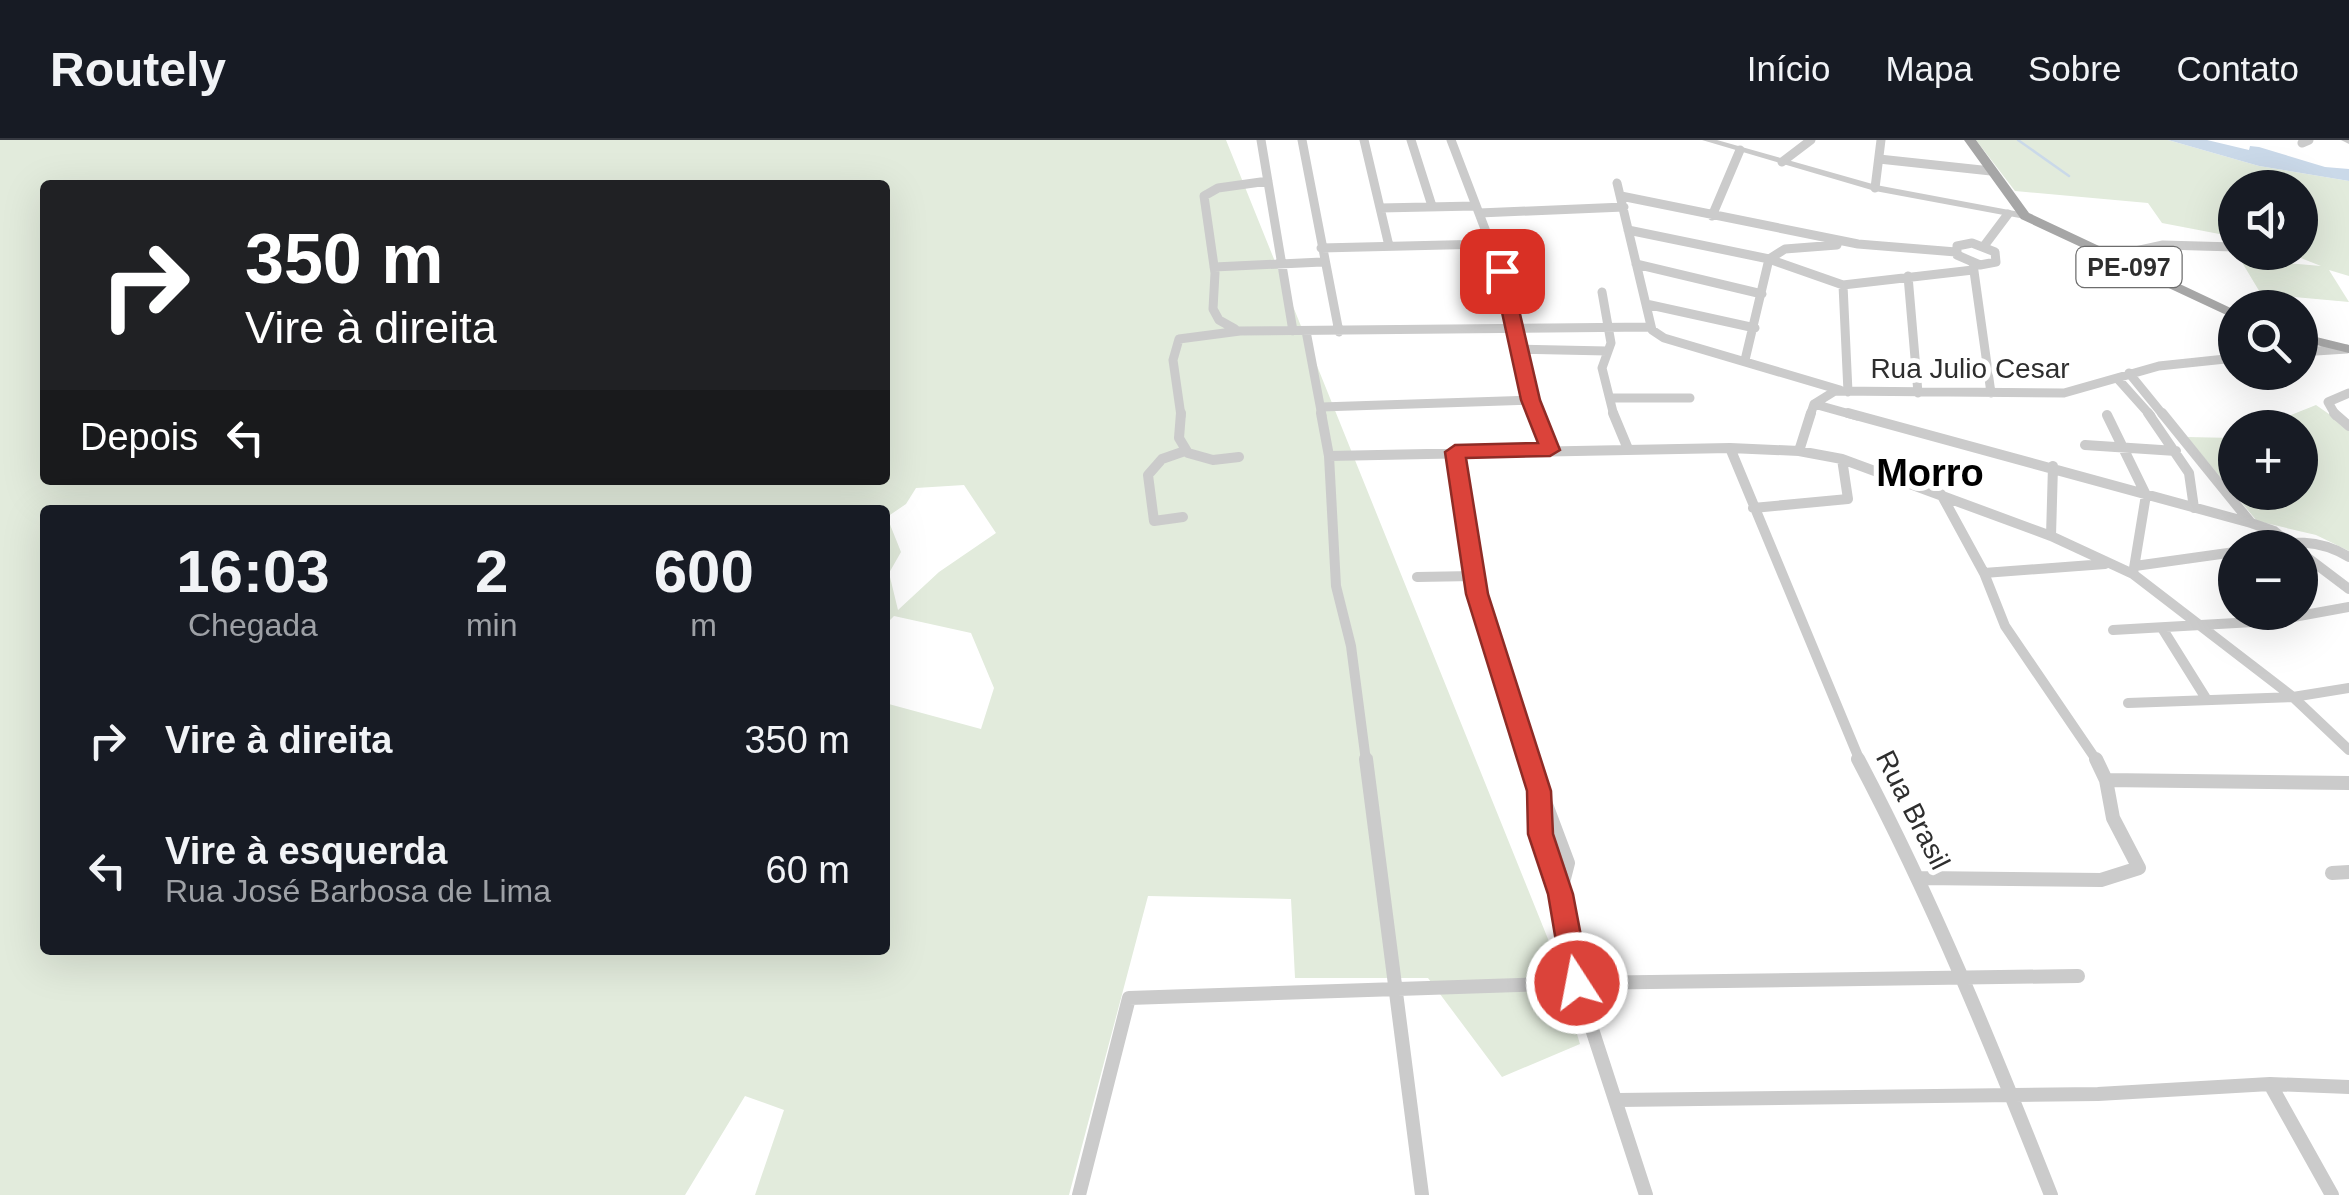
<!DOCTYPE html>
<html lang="pt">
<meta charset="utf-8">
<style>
body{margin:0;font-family:Arial,sans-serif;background:#242831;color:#f1f3f6;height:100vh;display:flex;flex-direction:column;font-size:38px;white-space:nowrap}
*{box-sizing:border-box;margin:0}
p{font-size:32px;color:#9ea1a6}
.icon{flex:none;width:55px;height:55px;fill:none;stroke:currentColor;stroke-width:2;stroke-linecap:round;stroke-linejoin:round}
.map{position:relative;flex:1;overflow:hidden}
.panel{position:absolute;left:40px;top:365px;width:850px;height:450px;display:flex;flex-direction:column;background:#171b24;border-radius:10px;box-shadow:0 10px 40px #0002}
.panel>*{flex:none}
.banner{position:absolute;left:40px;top:40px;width:850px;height:305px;border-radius:10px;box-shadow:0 10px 40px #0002;background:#202124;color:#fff;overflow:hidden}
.fabs{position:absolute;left:2218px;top:30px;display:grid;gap:20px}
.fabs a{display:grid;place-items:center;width:100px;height:100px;border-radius:50%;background:#171b24;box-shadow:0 10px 40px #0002;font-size:50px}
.pin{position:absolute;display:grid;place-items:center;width:85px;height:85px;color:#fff;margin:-42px;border-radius:20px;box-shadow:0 5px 15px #0006}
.me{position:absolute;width:110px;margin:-55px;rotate:349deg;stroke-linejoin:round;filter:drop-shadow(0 0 8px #0008)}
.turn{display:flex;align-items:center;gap:35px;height:210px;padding:0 40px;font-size:45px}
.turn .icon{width:130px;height:130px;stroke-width:2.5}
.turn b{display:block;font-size:70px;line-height:85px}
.then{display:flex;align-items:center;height:95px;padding:0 40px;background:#0003;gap:20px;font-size:38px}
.eta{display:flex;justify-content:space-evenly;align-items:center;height:170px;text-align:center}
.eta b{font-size:60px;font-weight:700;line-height:70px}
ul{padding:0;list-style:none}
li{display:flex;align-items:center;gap:30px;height:130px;padding:0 40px}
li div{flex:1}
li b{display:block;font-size:38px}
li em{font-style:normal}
header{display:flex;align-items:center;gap:60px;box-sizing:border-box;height:140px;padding:0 50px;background:#171b24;border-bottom:2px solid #363941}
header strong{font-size:48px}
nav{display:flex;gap:55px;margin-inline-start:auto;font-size:35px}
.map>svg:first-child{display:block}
.green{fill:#e2ebdc;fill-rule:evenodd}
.water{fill:#cad9e9}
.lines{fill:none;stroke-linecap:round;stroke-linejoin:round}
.stream{stroke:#cad9e9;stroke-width:2.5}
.minor-far2{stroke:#cbcbcb;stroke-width:9}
.minor-far1{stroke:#cbcbcb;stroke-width:10}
.minor{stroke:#cbcbcb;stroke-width:14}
.tertiary{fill:#cbcbcb;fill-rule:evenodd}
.primary{fill:#a6a6a6;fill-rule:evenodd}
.route{fill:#db433a;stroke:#8e2c26;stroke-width:2.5}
.labels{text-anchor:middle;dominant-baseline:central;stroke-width:10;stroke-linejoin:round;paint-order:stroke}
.shield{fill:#fff;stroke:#6d6d6d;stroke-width:2.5}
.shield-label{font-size:25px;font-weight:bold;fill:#2e2e2e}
.street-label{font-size:28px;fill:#2e2e2e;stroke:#fff}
.district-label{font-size:38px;font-weight:bold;fill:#000;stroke:#fff}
</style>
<header>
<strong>Routely</strong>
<nav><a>Início</a><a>Mapa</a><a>Sobre</a><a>Contato</a></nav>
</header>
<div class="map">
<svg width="2349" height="1055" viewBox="0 0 2349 1055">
<rect width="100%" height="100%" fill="#fff"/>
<!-- green -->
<path class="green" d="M0,0H1226L1550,804L1580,904L1502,937L1428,838H1295L1291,759L1148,756L1069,1055H755L784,970L745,956L685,1055H0ZM45,45H885V340H45ZM964,345L996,393L939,432L898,470L889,433L901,412L887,377L906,364L916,348ZM45,370H885V485L894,476L971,493L994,548L981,589L885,563V810H618L615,815L592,810H45Z
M1976,0H2168L2259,26L2349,41V136L2329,130L2349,162L2261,154L2240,119L2321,126L2288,113L2300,112V48H2235V97L2162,83L2148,63L2015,51Z
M2316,265L2349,288V411L2316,395L2257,381L2187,297L2235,298V352H2300V288L2261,287Z"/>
<!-- water -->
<path class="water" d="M2168,0H2207L2249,10L2250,6L2259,7L2325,27L2349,29V41L2259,26Z"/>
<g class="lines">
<!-- stream -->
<path class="stream" d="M2018,0L2069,36"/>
<!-- minor-far2 -->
<path class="minor-far2" d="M1261,0L1293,191
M1302,0L1339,192
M1364,0L1389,106
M1411,0L1432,66
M1451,0L1506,144L1508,172L1537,276
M2302,3L2309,0
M1879,19L1991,31
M1782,22L1811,0
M1617,43L1652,190L1664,198L1840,250
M1875,48L1881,0
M1621,56L1858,104L1956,112
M1380,68L1475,66
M1479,73L1624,67
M1712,76L1740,10
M2300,88L2309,75L2310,61L2301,51
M1628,90L1769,119L1843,145L1973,130
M1972,103L1995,112L1996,122L1980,125L1957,115V106Z
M1984,106L2008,74
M1321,108L1487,104
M1490,108L1535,107
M2108,117L2163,105L2235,107
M1636,124L1762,154
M1973,124L1991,253
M1214,127L1322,122
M1908,136L1918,253
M1843,145L1848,252
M1602,152L1611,203L1602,228L1614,276
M1646,164L1755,188
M1235,189L1219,180L1213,169L1215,133L1204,56L1218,48L1268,41
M1306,191L1322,276
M1518,209L1607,211
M2300,212L2347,209
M1745,220L1769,119L1785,109L1837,105
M2129,233L2164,276
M2117,238L2151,276
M1611,258H1690
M1814,264L1857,276
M1321,267L1531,260
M1181,276L1173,220L1179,199L1240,191L1650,187
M1810,276L1814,264L1835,251L2064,253L2159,226L2235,218
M2336,276L2328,262L2349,253"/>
<!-- minor-far1 -->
<path class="minor-far1" d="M1181,273L1179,298L1188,313L1213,320L1239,317
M1321,273L1329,316L1336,446L1351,506L1366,621
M1536,273L1550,309
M1613,273L1628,309
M1848,273L2251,383L2274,391L2295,408
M2148,273L2189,333L2194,368
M2162,273L2251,383
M2334,273L2349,286
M2107,275L2146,355L2133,434
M2085,305L2176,311
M1730,308L1860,621
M1799,311L1811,273
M1455,312L1477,454L1530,621
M1329,316L1730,308L1799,311L1842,319L2051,396L2133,434L2293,557L2349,610
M1941,354L1984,433L2005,486L2097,621
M1753,368L1848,359L1842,319
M1183,377L1154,381L1148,335L1162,319L1185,311
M2051,396L2053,326
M2257,408C2291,401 2318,398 2349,417
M2300,412L2349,449
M2135,426L2235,412
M1984,433L2105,424
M1417,437L1474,436
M2162,488L2207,560
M2113,490L2271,481L2349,467
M2128,563L2293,557L2349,548"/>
<!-- minor -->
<path class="minor" d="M1366,619L1422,1055
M1529,619L1568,723L1560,754L1577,843L1646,1055
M1858,619C1933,761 1992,906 2051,1055
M2106,640L2349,643
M1539,661L1541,693L1560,754
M2332,733L2349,732
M1921,738L2101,740L2139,728L2113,678L2106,640L2096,619
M2270,944L2332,1055
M1618,960L2098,954L2270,944L2349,947
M1079,1055L1129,858L1577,843L2078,836"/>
<!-- tertiary -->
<path class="tertiary" d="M1702,0H1717L1876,45L2025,73L2030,76L2025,79L1875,51Z
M2341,0H2349V4Z"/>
<!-- primary -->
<path class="primary" d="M1964,0H1976L2029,73L2235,170V179L2021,79Z
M2300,193L2349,205V213L2300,201Z"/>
</g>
<!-- route -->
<path class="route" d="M1502,126L1510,131L1540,260L1560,310L1550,316L1466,318L1488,454L1551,651L1553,694L1573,754L1590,843L1586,852L1577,856L1567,852L1563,843L1548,754L1528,694L1527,651L1466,454L1445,312L1455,305L1538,303L1521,260L1493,131Z"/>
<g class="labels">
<!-- shield labels -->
<rect class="shield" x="2076.5" y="107" width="105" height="40" rx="8"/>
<g class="shield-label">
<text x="2129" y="127">PE-097</text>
</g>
<!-- street labels -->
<g class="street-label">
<text x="1970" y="228">Rua Julio Cesar</text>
<text transform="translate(1913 670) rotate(63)">Rua Brasil</text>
</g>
<!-- district labels -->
<g class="district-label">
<text x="1930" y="333">Morro</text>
</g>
</g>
</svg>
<div class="fabs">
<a><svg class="icon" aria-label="sound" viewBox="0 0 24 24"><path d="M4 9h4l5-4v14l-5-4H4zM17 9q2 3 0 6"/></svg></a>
<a><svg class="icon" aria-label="search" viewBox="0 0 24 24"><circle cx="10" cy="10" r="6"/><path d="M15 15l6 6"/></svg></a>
<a>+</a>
<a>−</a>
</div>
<div class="pin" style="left:1502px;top:131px;background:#d93025"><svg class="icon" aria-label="arrive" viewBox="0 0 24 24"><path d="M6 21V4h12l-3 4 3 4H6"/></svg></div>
<svg class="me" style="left:1577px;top:843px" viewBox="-20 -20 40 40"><circle r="17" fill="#db433a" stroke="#fff" stroke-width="3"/><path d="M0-11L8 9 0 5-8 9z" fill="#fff"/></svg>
<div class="banner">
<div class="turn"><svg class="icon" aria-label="right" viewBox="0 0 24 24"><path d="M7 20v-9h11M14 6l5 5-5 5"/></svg><div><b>350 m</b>Vire à direita</div></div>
<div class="then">Depois<svg class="icon" aria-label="left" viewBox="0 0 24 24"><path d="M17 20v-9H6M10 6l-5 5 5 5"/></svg></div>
</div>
<section class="panel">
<div class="eta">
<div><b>16:03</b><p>Chegada</p></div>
<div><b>2</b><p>min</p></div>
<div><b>600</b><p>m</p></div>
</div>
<ul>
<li><svg class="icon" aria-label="right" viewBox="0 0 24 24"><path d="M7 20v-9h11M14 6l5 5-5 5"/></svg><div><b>Vire à direita</b></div><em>350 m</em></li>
<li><svg class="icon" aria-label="left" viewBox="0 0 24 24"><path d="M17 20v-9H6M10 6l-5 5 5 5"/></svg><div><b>Vire à esquerda</b><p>Rua José Barbosa de Lima</p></div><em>60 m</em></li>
</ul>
</section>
</div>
